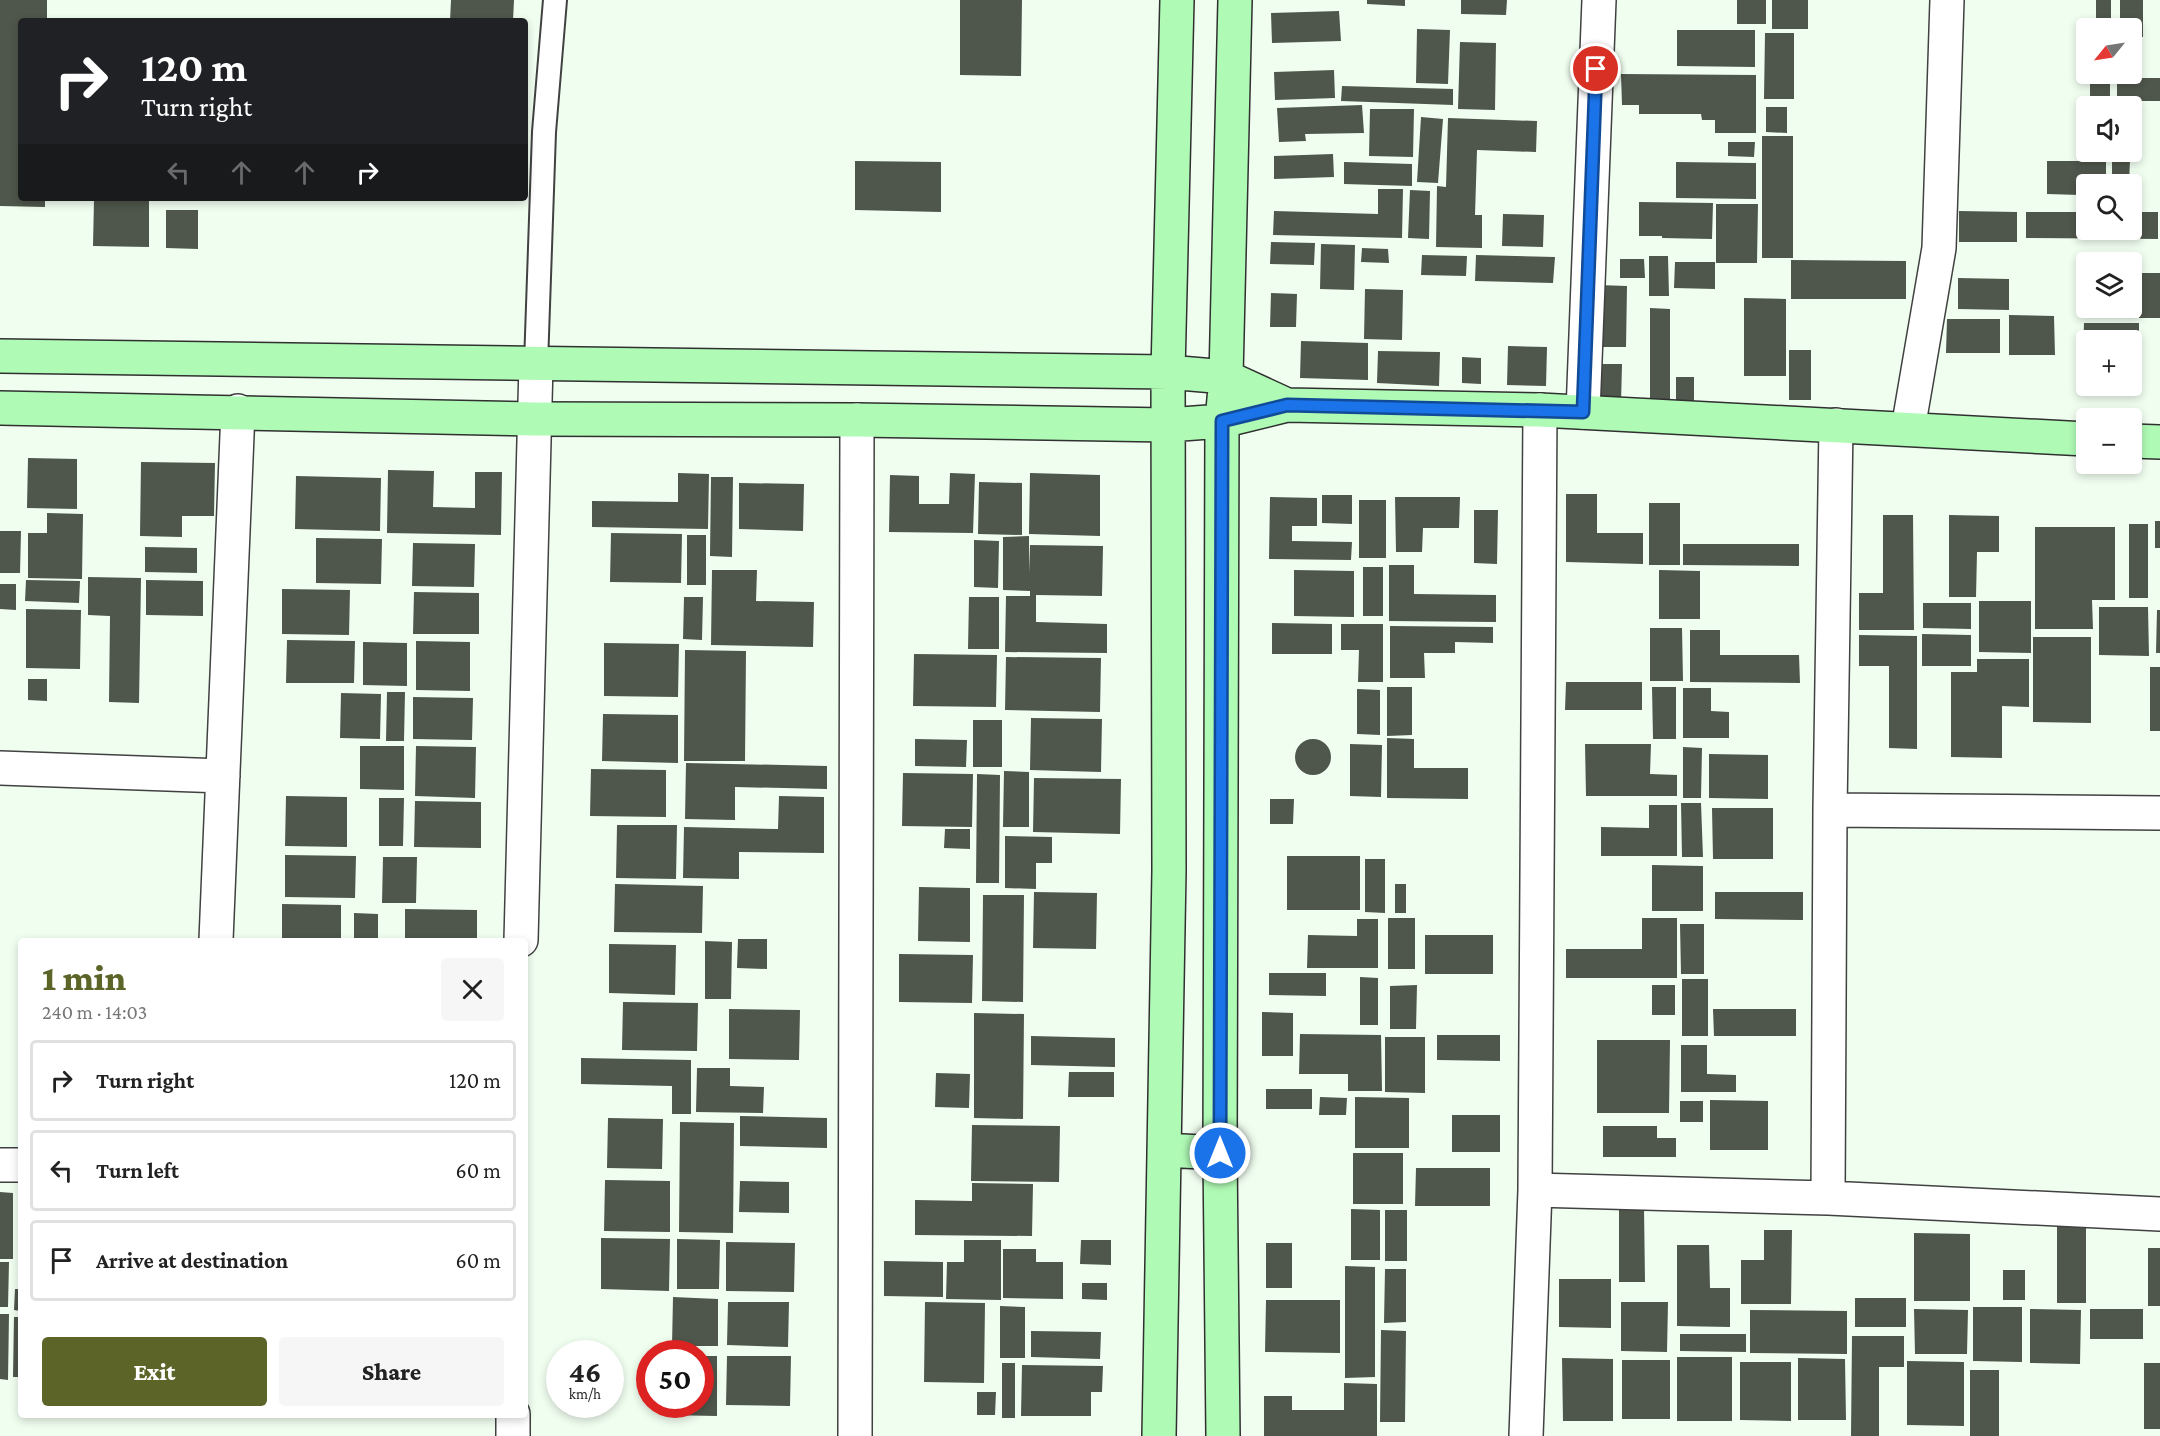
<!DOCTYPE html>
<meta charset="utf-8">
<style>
body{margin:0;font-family:"Crimson Pro",serif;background:#f6f6f6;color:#222;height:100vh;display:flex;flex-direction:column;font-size:22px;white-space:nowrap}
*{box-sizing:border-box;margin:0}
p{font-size:20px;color:#767676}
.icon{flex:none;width:33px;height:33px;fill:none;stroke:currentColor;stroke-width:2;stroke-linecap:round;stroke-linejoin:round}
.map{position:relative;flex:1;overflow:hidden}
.drawer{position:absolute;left:18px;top:938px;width:510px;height:480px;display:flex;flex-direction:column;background:#fff;border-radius:6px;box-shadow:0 3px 9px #0003}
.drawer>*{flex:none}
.hud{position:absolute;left:18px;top:18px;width:510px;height:183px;border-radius:6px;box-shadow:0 3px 9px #0003;background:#202124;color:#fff;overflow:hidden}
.needle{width:39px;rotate:240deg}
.buttons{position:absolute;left:2076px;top:18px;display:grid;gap:12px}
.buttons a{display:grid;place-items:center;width:66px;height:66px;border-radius:6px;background:#fff;box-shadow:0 3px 9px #0003;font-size:30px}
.speed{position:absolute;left:546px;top:1340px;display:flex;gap:12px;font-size:30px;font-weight:700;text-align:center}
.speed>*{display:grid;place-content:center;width:78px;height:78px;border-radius:50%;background:#fff;box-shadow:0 3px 9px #0003;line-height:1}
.speed small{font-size:15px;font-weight:400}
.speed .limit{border:9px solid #d22;background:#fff;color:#111}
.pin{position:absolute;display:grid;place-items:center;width:51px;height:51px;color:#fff;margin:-26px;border:3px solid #fff;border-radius:50%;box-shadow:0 2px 6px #0007}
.me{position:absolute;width:66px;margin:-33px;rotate:0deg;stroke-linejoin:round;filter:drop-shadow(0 0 4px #0008)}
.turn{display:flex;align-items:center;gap:21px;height:126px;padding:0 24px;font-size:27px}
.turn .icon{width:78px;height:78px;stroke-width:2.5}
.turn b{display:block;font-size:42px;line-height:51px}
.lanes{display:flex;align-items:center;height:57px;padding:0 24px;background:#0003;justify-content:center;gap:30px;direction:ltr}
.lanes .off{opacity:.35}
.round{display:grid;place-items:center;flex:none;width:63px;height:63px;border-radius:6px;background:#f6f6f6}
.head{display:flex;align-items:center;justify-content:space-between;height:102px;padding:0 24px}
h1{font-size:36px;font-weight:800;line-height:45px;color:#5c6427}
.cta{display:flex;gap:12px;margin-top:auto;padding:12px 24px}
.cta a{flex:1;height:69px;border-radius:6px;background:#5c6427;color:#fff;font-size:24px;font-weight:800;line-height:69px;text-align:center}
.cta a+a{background:#f6f6f6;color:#222}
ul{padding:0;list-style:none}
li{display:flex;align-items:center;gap:18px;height:81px;margin:0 12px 9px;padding:0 12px;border:3px solid #e0e0e0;border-radius:6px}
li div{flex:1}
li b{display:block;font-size:22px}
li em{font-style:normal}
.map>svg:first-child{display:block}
.building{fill:#4f564b}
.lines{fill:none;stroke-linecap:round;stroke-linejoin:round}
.lane-casing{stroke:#414141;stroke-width:26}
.street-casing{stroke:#414141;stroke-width:36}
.secondary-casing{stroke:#303030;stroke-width:36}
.lane{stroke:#fff;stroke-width:22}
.street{stroke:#fff;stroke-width:33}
.secondary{stroke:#affab5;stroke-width:33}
.route-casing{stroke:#114b97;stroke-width:15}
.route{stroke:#1a73e8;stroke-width:10}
</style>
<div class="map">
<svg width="2160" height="1436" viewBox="0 0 2160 1436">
<rect width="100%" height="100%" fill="#f0fef0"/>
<!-- building -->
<path class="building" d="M0,0H47V21H21V198H45V207L0,206Z
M451,0H514L513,21H450Z
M960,0H1022L1021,76L960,75Z
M1367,0H1405V6L1367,4Z
M1461,0H1507L1506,15L1461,14Z
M1737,0H1766V24H1737Z
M1772,0H1808V29H1772Z
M2096,0H2111V28H2096Z
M2120,0H2143V37H2132V28H2120Z
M1339,11L1341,41L1272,43L1271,13Z
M1417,29L1450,30L1448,84L1416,83Z
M1677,30H1755V67L1677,66Z
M1765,33H1794V99H1764Z
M1460,42L1496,43L1495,110L1458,109Z
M2132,43H2142V78H2160V101H2117V74H2132Z
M1334,70L1335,98L1275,100L1274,72Z
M1621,74L1756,75V133H1715V120H1702L1701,114H1639V105H1622Z
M2090,74H2110V96H2090Z
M1342,86L1453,89V105L1341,101Z
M2076,103L2105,104V106H2086V152H2105V156H2076Z
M1362,105L1364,133L1305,134L1306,141L1279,142L1277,108Z
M1766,107H1787V133L1766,132Z
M1370,109H1414L1413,157L1369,156Z
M2132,109H2139V155H2111V152H2132Z
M1421,117L1443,119L1438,183L1417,182Z
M1448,118L1537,121L1536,152L1477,150L1475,215H1482V248L1436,247L1437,186L1446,187Z
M1762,136H1793V258H1762Z
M1728,142H1755L1754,157L1728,156Z
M1333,154L1334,177L1274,179V156Z
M2112,160H2130L2129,184H2112Z
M855,161L941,162V212L855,210Z
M2047,161H2106V184H2086V206H2081L2080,195L2047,194Z
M1344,162L1412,164V186L1344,184Z
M1676,162L1756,163V199L1676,198Z
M1378,189H1403L1402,238L1273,235L1274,211L1378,214Z
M1410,190L1430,191L1429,239L1408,238Z
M94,200H149V247L93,246Z
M1639,202L1713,203L1712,239L1662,238V236H1639Z
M1716,204H1758L1757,263H1716Z
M166,210H198V249L166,248Z
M1959,211L2017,212V242H1959Z
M2026,212H2086V230H2132V212H2158V239L2026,238Z
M1503,214L1544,215L1543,247L1502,246Z
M1271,242L1315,243L1314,265L1270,264Z
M1321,244L1355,245L1354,290L1320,289Z
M1362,248L1388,249L1389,263L1361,262Z
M1422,255L1467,256L1466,276L1421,275Z
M1476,255L1555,257L1553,283L1475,281Z
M1649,256H1668L1669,296H1649Z
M1620,259H1644L1645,278H1620Z
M1791,260L1906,261V299H1791Z
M1675,262H1715V289L1674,288Z
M2139,273H2160V318H2139Z
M1958,278L2009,279V310L1958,309Z
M1598,285L1627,286L1626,347H1598Z
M1365,289L1403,290L1402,340L1364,339Z
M1271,293L1297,294L1296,327H1270Z
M1744,298L1786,299V376H1744Z
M1650,308L1670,309V403H1650Z
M2009,315L2054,316L2055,355H2009Z
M1947,319H2000V353H1946Z
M2084,323H2139V354H2132V340H2086V354H2083Z
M1301,341L1368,343V380L1300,378Z
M1508,346L1547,347L1546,386L1507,385Z
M1789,350H1811V400H1789Z
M1378,351L1440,352L1439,386L1377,383Z
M1462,357L1481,358V384L1462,383Z
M1601,364H1622L1621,403H1601Z
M1676,377H1694V407L1676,406Z
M28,458L77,459V509L27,508Z
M141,462L215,463L214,516H182V537L140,536Z
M388,470L434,471L433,507L475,508V472H502L501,535L387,533Z
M678,473L709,474L708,529L592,527V501L678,502Z
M950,473L975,474L973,533L889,532L890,475L919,476V504H949Z
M1030,473L1100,475V536L1029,534Z
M296,476L381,478L380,531L295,529Z
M711,477H733L732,557L710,556Z
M979,482L1022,483V535L978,534Z
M739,483L804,484L803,531L739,529Z
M1566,494H1597V533H1643V564L1566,562Z
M1322,495H1352V524L1322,523Z
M1270,497L1317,498V526H1292V541L1352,542L1351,560L1269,559Z
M1395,497H1460L1459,528H1423L1422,552H1396Z
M1359,500H1386V558H1359Z
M1649,503H1680V565H1649Z
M1474,510H1498L1497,564L1474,563Z
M47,513L83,514L82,579L28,578V533H47Z
M1883,515H1913L1914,630H1859V593H1883Z
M1949,515L1999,516V552H1977L1976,597H1949Z
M2155,521H2160V548H2155Z
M2129,524H2148V598H2129Z
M2035,527H2115V600H2092L2093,629H2035Z
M0,531H21L20,573H0Z
M611,533L682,534L681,583L610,582Z
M687,535H706V585H687Z
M1029,536V573L1030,545L1103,546L1102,596L1036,595V622L1107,624V653L1005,652L1006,596H1030V591L1003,590V537Z
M316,538L382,539L381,584L316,583Z
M974,540L999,541L998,588L974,587Z
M413,543L475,544L474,587L412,586Z
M1683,544H1799V566L1683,565Z
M145,547L197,548V573L145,572Z
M1389,565H1414V594L1496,595V622L1389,621Z
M1363,567H1383V616H1363Z
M712,570H757L756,601L814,602L813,647L711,645Z
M1294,570L1354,571V617L1294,616Z
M1659,570L1700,571V619H1659Z
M88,577L141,578L139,703L109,702L110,616L88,615Z
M26,580L80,581L79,603L25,601Z
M146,580L203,581V616L146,615Z
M0,584H16V610L0,609Z
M282,589L350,590L349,635L282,634Z
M414,592L479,593V634H413Z
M684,597H703L702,640L683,639Z
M969,597H999V649H968Z
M1979,601H2031V653L1979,652Z
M1923,603H1971V629L1923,628Z
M2099,607H2148L2149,656L2099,655Z
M26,609L81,610L80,669L26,668Z
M2157,610H2160V653H2156Z
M1272,623L1332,624V654H1272Z
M1341,624H1383V682H1358L1359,650H1341Z
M1390,626L1493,627V643L1455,642V653H1424L1425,678H1390Z
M1650,628H1682L1683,681H1650Z
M1690,630H1720V655H1799L1800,683L1690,682Z
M1922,634L1971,635V666H1922Z
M1859,635L1917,636V749L1889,748V666H1859Z
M2033,637H2091V723L2033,722Z
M287,640L355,641L354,683H286Z
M416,641L470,642V691L416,690Z
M363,642L407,643V686L363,685Z
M604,643L679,644L678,697L604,696Z
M685,650L746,651L745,761H684Z
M914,654L997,655L996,707L913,706Z
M1006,657L1101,658L1100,712L1005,710Z
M1977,659H2029V707L2002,706V758L1951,757V672H1977Z
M2150,667H2160V731H2150Z
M28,679H47V701L28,700Z
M1566,682H1642V710H1565Z
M1387,687H1412V735L1387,736Z
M1652,687H1676V739H1653Z
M1683,688H1711V711L1729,712V738H1683Z
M1357,689L1380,690V735L1357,734Z
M387,692H405L404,741H386Z
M341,693L381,694L380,739L340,738Z
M413,697L473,698L472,740L413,739Z
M603,714L678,715V763L602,761Z
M1031,718L1102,719L1101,772L1030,770Z
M973,720H1002V767H973Z
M1387,738L1414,739V768H1468V799L1387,798Z
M1295 757a18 18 0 1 1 36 0a18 18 0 1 1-36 0Z
M915,739L967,740L966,767L915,766Z
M1350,744L1382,745L1381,797L1350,796Z
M1585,744H1651L1650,774L1677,775V796H1586Z
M360,746H404V790L360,789Z
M416,746L476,747L475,798L415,796Z
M1683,747L1702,748L1701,798H1683Z
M1709,754L1768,755V799L1709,798Z
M686,763L827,766V789L735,787V820L685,819Z
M591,769L666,770V817L590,816Z
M1004,771L1029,772V827H1003Z
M903,773L973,774L972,827L902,826Z
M977,774L1000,775L999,883H976Z
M1034,778L1121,779L1120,834L1033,832Z
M286,796L347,797V847L285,846Z
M779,796L824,797V853L739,852V879L683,878L684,827L778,829Z
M379,798H404L403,846H379Z
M1270,799H1294L1293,824H1270Z
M415,801L481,802V848L414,847Z
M1681,803H1701L1703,857H1682Z
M1649,805H1677V856H1601V827L1649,828Z
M1712,808H1773V859H1713Z
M617,825H677L676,879L616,878Z
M945,829H970V849L944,848Z
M1005,836L1052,837V863H1036V889L1005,888Z
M285,855L356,856L355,898L285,897Z
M1287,856H1360V910H1287Z
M383,857H417L416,903H382Z
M1365,859H1385V913L1365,912Z
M1652,865L1703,866V911H1652Z
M615,884L703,886L702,933L614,932Z
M1395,884H1406V913H1395Z
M919,887L970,888V942L918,941Z
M1034,892L1097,893L1096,949L1033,948Z
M1715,892H1803V920L1715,919Z
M983,895H1024L1023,1002L982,1001Z
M282,904L341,905V940H282Z
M405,909L477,910V940H405Z
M354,913L378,914V940H354Z
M1388,918H1415V969H1388Z
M1642,918H1677V978H1566V949H1642Z
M1357,919H1378V968H1307L1308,935L1357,936Z
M1680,924H1704V974H1681Z
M1425,935H1493V974H1425Z
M738,939H767V969L737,968Z
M705,941L732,942L731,999H705Z
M609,944L676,945L675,995L609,993Z
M899,954L973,955L972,1003L899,1002Z
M1269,973H1326V996L1269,995Z
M1360,977L1378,978V1025H1360Z
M1682,979H1708V1036H1682Z
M1417,985L1416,1029H1390V986Z
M1652,985H1675V1015H1652Z
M623,1002L698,1003L697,1051L622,1050Z
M729,1009L800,1010L799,1060L729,1059Z
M1713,1009H1796V1036H1714Z
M1262,1012L1293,1013V1056H1262Z
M974,1013L1024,1014L1023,1119L974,1118Z
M1300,1034L1381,1035L1382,1091H1348V1074H1299Z
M1437,1035H1500V1061L1437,1060Z
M1031,1036L1115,1038V1067L1031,1065Z
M1385,1037H1425V1093L1385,1092Z
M1597,1040H1670L1669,1113H1597Z
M1681,1045H1707V1074L1736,1075V1092H1681Z
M581,1058L691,1060V1114H672V1086L581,1084Z
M697,1068H730V1086L764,1087L763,1113L696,1112Z
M1069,1072H1114V1097H1068Z
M936,1073L970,1074L969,1108L935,1107Z
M1266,1089H1312V1109H1266Z
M1320,1097L1347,1098L1346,1115H1319Z
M1355,1097L1409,1098V1148H1355Z
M1710,1100L1768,1101V1150H1710Z
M1680,1101H1703V1122H1680Z
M1452,1115H1500V1152H1452Z
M740,1116L827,1118V1148L740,1146Z
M608,1118L663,1119L662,1169L607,1168Z
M680,1122L734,1123L733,1233L679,1232Z
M972,1125L1060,1126L1059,1182L971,1181Z
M1603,1126H1657V1138H1676V1157H1603Z
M1353,1153H1403V1204H1353Z
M1416,1168H1490V1206H1415Z
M605,1180L670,1181V1232L604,1231Z
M740,1181L789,1182V1213L739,1212Z
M972,1183L1033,1184L1032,1236L915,1235V1200L972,1201Z
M0,1192L13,1193V1259H0Z
M1619,1208H1644L1645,1282H1619Z
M1351,1209L1380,1210V1260H1351Z
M1385,1210H1407V1261H1385Z
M2057,1218L2086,1219V1303H2057Z
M1764,1230H1792L1791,1304H1741V1260H1764Z
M1914,1233L1970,1234V1301H1914Z
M601,1238L670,1239L669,1291L601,1289Z
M677,1239L720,1240L719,1289H677Z
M964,1240H1001V1300L946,1299L947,1262H964Z
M1081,1240H1111V1265L1080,1264Z
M726,1242L795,1243L794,1292L726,1291Z
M1266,1243H1292V1288H1266Z
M1677,1245H1709L1710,1288H1730V1327L1677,1326Z
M2148,1248H2160V1306H2148Z
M1003,1249H1036V1262H1063V1299L1003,1298Z
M884,1261L943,1262V1297L884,1296Z
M0,1262H9L8,1307H0Z
M1345,1266L1375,1267V1377L1345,1378Z
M1385,1269H1406V1322L1384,1323Z
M2003,1270H2025V1300H2003Z
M1559,1279H1611V1328L1559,1327Z
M1082,1283H1107V1300L1082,1299Z
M15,1289H21V1311L14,1310Z
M673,1297L718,1299V1346H672Z
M1855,1298H1906V1327H1855Z
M1266,1300H1340V1353L1265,1352Z
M728,1302H789L788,1347L727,1345Z
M925,1302L985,1303L984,1383L924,1382Z
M1621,1302H1668L1667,1352L1621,1351Z
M1000,1306L1025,1307V1358H1000Z
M1973,1307H2022V1362L1973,1361Z
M1914,1309L1968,1310L1967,1354H1915Z
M2030,1309L2081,1310L2080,1364L2030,1363Z
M2090,1309H2143V1339H2090Z
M1750,1310L1847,1311V1354L1750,1353Z
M0,1314H9L8,1380L0,1379Z
M14,1317H21V1377H13Z
M1381,1330L1406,1331L1405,1422H1380Z
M1031,1331L1101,1332L1100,1359L1031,1357Z
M1680,1334H1746V1352L1680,1351Z
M1852,1336H1904V1367H1879V1436H1851Z
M700,1356H717V1416L664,1415V1404H700Z
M727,1356H791L790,1406L726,1405Z
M1677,1357H1732V1421H1677Z
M1562,1358L1613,1359V1421H1563Z
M1798,1358L1845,1359L1846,1420H1798Z
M1622,1360H1670V1419H1622Z
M1907,1361L1964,1362V1426L1907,1425Z
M1740,1362H1791V1421L1740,1420Z
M1002,1363H1015V1418H1002Z
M2144,1363H2160V1429H2144Z
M1022,1365L1103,1366L1102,1392H1091V1416H1021Z
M1970,1370H1999V1436H1970Z
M1344,1383L1377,1384V1436H1264V1396H1292V1410H1344Z
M977,1392H996L995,1415H977Z"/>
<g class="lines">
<!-- lane casing -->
<g class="lane-casing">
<path id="lane" d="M536,364L544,132L555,0"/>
</g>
<!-- street casing -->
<g class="street-casing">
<path id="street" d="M1583,412L1599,0
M1908,429L1939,248L1947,0
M0,768L223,776
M1830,810L2160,813
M216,940L238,411
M521,940L536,364
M0,1165H21
M1535,1190L1828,1198L2160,1214
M1828,1198L1830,810L1836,425
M513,1436V1414
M855,1436L857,420
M1526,1436L1535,1190L1540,410"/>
</g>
<!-- secondary casing -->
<g class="secondary-casing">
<path id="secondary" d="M0,356L1168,372L1226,377L1287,405
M0,408L535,419L857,420L1168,425L1222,421L1287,405L1540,410L2086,439
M2132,441L2160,442
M1164,1150L1220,1153
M1159,1436L1169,871L1168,372L1177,0
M1223,1436L1220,1153L1222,421L1226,377L1235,0"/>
</g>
<!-- lane -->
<use href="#lane" class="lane"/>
<!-- street -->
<use href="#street" class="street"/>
<!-- secondary -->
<use href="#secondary" class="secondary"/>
</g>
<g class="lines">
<!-- route casing -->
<g class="route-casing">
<path id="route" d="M1220,1153L1222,421L1287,405L1583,412L1596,69"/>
</g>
<!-- route -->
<use href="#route" class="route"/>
</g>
</svg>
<div class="buttons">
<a><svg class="needle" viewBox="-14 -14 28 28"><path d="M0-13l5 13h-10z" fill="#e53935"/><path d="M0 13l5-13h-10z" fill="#767676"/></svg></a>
<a><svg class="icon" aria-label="sound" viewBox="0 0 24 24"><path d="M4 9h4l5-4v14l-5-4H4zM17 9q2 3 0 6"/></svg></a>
<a><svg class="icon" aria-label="search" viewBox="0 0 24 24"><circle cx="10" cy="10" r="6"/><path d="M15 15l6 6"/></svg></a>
<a><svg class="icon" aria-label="layers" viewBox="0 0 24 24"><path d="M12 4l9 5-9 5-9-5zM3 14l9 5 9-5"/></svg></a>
<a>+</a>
<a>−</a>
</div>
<div class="speed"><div>46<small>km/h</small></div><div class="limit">50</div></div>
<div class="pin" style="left:1596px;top:69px;background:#d93025"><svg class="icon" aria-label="arrive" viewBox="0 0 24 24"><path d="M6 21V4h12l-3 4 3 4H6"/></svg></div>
<svg class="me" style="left:1220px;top:1153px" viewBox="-20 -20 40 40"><circle r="17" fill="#1a73e8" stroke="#fff" stroke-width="3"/><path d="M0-11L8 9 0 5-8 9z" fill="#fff"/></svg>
<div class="hud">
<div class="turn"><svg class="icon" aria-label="right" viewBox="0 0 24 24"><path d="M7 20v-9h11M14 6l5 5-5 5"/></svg><div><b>120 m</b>Turn right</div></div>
<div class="lanes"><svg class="icon off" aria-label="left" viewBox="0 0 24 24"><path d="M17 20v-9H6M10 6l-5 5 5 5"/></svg><svg class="icon off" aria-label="ahead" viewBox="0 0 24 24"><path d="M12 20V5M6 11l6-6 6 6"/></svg><svg class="icon off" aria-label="ahead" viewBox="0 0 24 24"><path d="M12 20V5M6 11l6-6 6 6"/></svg><svg class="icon" aria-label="right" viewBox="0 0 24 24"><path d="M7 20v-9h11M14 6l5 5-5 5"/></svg></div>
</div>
<section class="drawer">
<div class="head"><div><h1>1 min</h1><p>240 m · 14:03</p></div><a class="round"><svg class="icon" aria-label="close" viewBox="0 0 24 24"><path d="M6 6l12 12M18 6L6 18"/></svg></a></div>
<ul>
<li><svg class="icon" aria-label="right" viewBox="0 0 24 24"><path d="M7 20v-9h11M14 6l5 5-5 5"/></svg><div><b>Turn right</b></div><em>120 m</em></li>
<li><svg class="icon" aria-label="left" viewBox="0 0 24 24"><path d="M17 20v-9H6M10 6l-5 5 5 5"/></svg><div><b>Turn left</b></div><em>60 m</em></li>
<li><svg class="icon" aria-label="arrive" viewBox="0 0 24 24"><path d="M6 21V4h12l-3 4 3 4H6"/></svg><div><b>Arrive at destination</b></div><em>60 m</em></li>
</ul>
<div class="cta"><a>Exit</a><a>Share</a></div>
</section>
</div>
